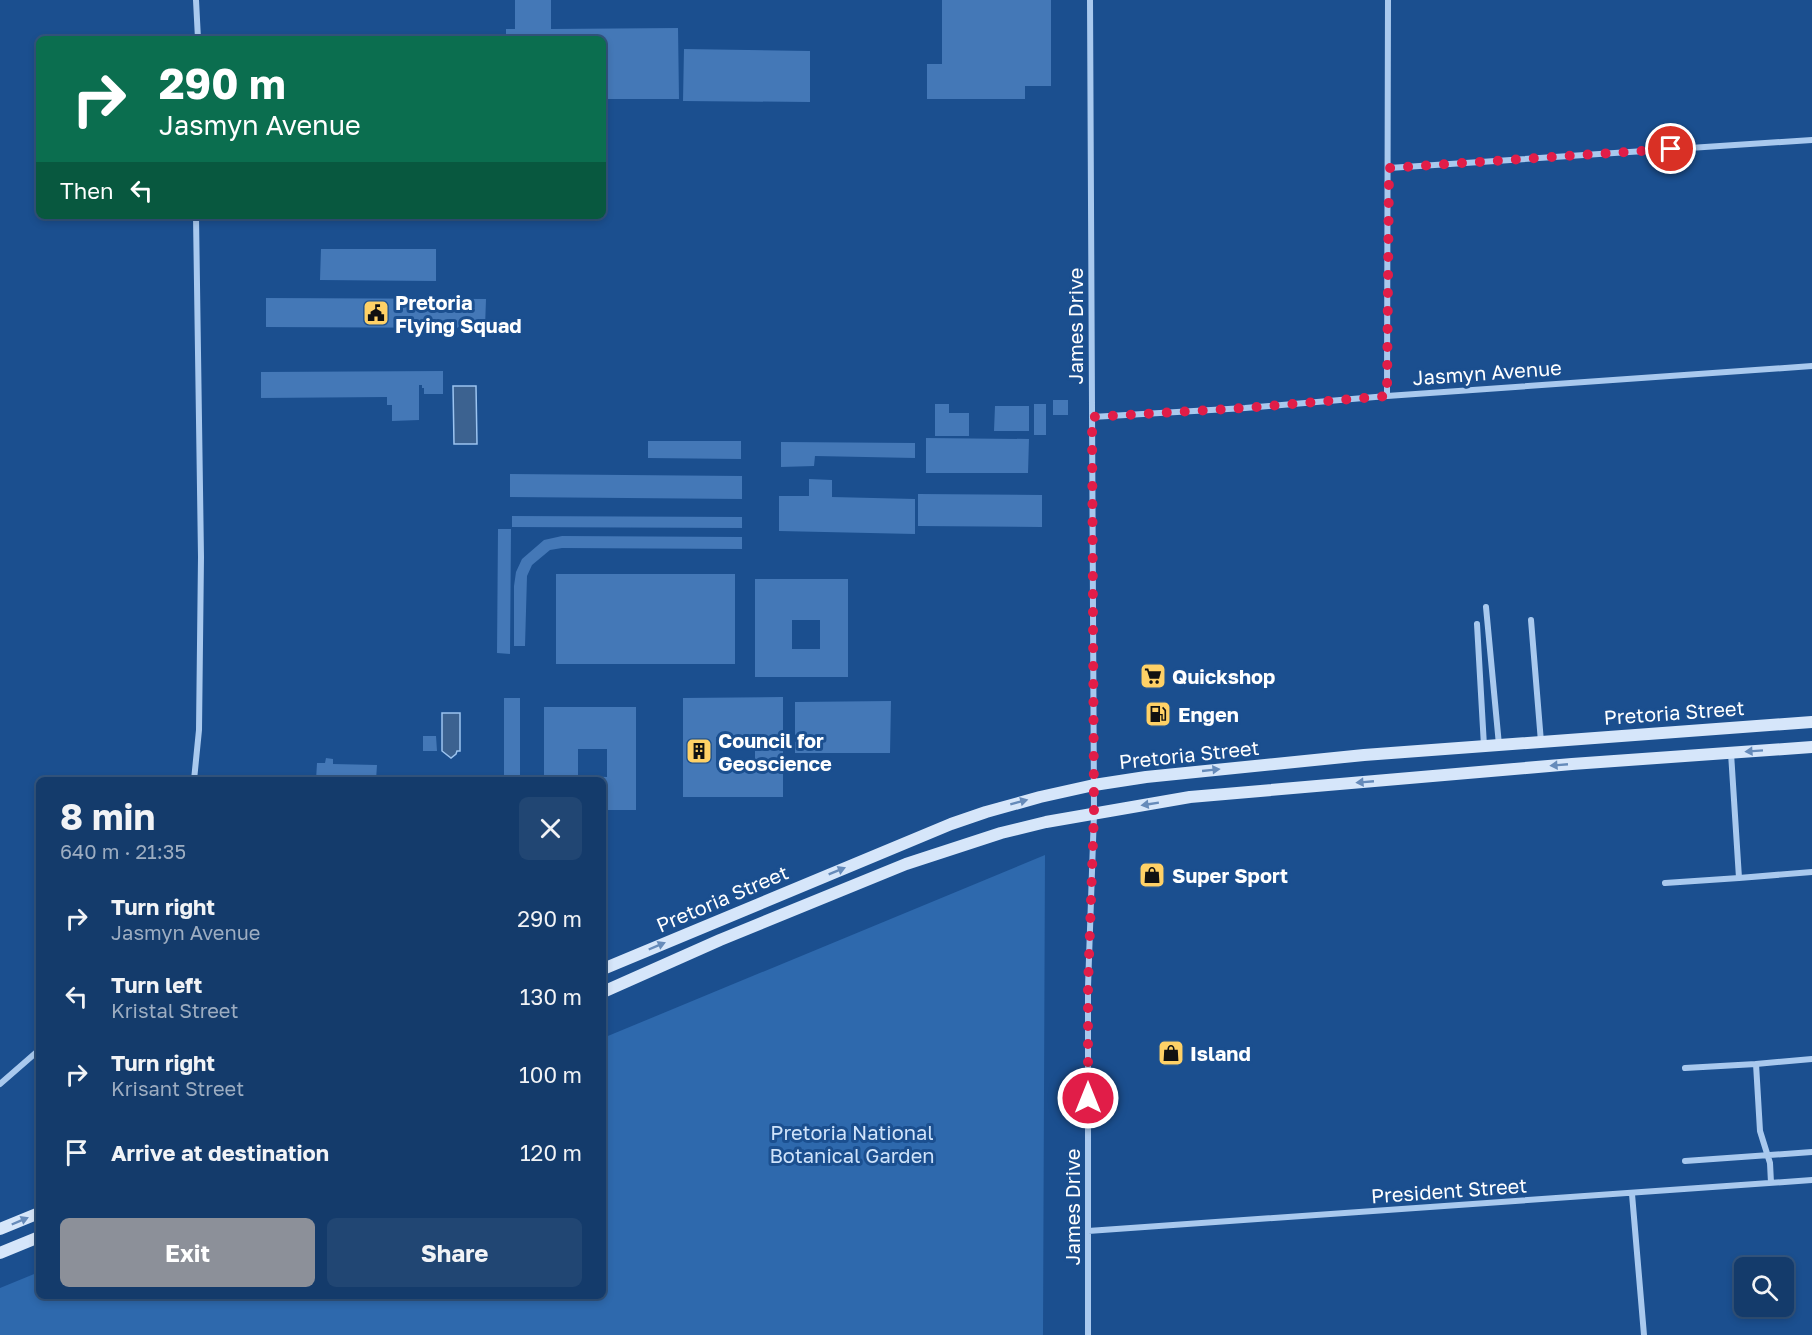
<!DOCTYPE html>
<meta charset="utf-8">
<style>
body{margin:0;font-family:"Golos Text",sans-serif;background:#214673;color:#f1f3f6;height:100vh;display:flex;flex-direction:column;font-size:22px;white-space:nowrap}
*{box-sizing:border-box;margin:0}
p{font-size:20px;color:#9dadc1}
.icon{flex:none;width:33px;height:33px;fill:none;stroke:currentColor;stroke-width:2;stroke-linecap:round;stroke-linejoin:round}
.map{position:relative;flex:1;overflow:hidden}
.sheet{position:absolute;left:36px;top:777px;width:570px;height:522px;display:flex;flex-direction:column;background:#143b6b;border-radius:9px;box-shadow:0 3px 9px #0003,0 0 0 2px #33557e}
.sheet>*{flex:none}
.banner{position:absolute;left:36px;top:36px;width:570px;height:183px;border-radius:9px;box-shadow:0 3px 9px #0003,0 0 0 2px #33557e;background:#0b6e4f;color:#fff;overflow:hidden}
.tools{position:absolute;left:1734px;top:1257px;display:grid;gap:12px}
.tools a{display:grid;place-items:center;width:60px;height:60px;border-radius:9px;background:#143b6b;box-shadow:0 3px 9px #0003,0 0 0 2px #33557e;font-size:30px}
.pin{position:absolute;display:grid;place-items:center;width:51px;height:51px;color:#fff;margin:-26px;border:3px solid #fff;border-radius:50%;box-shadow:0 2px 6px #0007}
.me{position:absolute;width:66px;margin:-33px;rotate:0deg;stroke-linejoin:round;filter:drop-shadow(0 0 4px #0008)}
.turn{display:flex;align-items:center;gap:21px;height:126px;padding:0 24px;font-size:27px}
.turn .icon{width:78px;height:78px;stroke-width:2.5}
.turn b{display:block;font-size:42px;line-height:51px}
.then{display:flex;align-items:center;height:57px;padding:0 24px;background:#0003;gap:12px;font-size:22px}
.round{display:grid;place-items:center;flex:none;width:63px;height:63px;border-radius:9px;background:#214673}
.summary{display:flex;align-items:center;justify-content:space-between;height:102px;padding:0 24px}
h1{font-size:36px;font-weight:700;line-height:45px}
.primary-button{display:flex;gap:12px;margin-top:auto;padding:12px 24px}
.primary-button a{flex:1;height:69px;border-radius:9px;background:#8c9099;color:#fff;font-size:24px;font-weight:700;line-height:69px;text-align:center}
.primary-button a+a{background:#214673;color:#f1f3f6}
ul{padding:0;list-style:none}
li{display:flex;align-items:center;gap:18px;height:78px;padding:0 24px}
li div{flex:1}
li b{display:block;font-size:22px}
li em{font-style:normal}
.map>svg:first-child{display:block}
.green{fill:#2e69ad}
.water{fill:#3c6290;stroke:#9cc4f0;stroke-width:1.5}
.building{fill:#4478b7;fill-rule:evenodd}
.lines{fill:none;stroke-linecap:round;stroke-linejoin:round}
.minor{stroke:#a9c9ee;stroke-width:6}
.secondary{stroke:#d6e6fa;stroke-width:12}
.oneway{fill:#668bba}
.route{stroke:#e11d48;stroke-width:10;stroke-dasharray:0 18}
.labels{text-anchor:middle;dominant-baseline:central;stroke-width:6;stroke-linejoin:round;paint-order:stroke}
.poi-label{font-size:20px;font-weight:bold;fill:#fff;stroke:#1b4f8f;text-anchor:start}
.street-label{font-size:20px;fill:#fff;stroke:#1b4f8f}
.park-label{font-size:20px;fill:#cfe3fa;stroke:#1b4f8f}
</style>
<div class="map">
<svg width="1812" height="1335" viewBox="0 0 1812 1335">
<rect width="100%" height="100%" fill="#1b4f8f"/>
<!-- green -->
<path class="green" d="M1045,855L1043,1335H0V1288L39,1272V1296H603V1038Z"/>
<!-- water -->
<path class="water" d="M453,386H476L477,444H454Z
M442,713H460V751H457L456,754L451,758L442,751Z"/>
<!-- building -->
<path class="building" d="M515,0H551V29L678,28L679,99H603V39H506V29H515Z
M942,0H1051V86H1025V99H927V64H942Z
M684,49L810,51V102L683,101Z
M321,249H436V281L320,280Z
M266,298L486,299L485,328L266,327Z
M443,371V394H424V388H422V385H419V420L392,421V405H387V397L261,398V372Z
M1053,400H1068V415H1053Z
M935,404H949V413H969V436H935Z
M1034,404H1046V435H1034Z
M995,406H1029V431H994Z
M926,438L1029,439L1028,473H926Z
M648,441H741V459L648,458Z
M781,442L915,443V458L815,456L814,466L781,467Z
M510,474L742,476V499L510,497Z
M809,479L832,480V497L915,499V534L779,531V496H809Z
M918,494L1042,495V527L918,526Z
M512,516L742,517V528L512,527Z
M498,529H511L510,654L497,653Z
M562,536L742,537V549L562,548L550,550L532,565L527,576L525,646H514V586L516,572L522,559L544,540Z
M556,574H735V664H556Z
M755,579H848V677H755ZM792,620H820V649H792Z
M783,697V797H683V698ZM755,736V765L716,764V737Z
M504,698H520V780H504Z
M891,701L890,753H795V702Z
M544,707H636V810H603V780H544ZM578,749H607V777L578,776Z
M423,736H436L437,751H423Z
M326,758L333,759V764L377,765L376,780H316L317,763H325Z
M456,776V780H414V777Z"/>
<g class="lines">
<!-- minor -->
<path class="minor" d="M196,0L198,39
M1389,168L1812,140
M1387,396L1388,0
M1092,417L1245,408L1387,396L1812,366
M1486,607L1499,745
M1531,620L1541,742
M1477,624L1484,746
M1731,753L1739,878L1812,872
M194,780L199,730L201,557L196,216
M1665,883L1739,878
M1756,1064L1812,1059
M1685,1068L1756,1064L1760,1131L1770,1163L1771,1183
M0,1084L39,1050
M1685,1161L1812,1152
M1632,1194L1644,1335
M1088,1231L1812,1180
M1088,1335V987L1094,813L1090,0"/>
<!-- secondary -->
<path class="secondary" d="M603,969L951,824L986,812L1040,797L1094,785L1146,777L1364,755L1812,722
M603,992L720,940L906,864L1001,833L1046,822L1190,797L1572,764L1812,747
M0,1229L39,1213
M0,1253L39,1237"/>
</g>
<!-- one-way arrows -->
<defs><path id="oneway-solid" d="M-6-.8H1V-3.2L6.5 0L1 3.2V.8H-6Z" transform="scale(1.5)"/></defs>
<g class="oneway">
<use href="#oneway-solid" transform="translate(1754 751) rotate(176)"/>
<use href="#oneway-solid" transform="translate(1559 765) rotate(175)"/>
<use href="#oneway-solid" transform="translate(1211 770) rotate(-6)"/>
<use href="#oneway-solid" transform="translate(1365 782) rotate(175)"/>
<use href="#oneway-solid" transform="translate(1019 802) rotate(-15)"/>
<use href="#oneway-solid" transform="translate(1150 804) rotate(171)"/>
<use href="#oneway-solid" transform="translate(837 871) rotate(-22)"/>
<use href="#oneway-solid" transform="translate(657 946) rotate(-23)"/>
<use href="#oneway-solid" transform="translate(20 1221) rotate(-23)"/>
</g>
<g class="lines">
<!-- route -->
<path class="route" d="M1088,1098V987L1094,813L1092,417L1245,408L1387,396L1389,168L1671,149"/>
</g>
<!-- icons -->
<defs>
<g id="civic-square" transform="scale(1.35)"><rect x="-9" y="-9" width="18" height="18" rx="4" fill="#ffd166" stroke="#1b4f8f"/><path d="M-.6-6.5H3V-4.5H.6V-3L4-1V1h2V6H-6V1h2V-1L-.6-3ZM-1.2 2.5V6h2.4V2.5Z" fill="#111"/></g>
<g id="supermarket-square" transform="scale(1.35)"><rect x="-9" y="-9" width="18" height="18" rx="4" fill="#ffd166" stroke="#1b4f8f"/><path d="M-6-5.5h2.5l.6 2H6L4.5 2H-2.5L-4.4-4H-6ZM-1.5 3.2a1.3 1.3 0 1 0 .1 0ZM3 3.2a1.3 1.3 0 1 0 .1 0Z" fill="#111"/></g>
<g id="fuel-square" transform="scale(1.35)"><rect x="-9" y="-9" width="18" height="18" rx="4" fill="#ffd166" stroke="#1b4f8f"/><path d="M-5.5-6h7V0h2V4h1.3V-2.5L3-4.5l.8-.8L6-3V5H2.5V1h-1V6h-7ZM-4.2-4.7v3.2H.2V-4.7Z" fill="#111"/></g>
<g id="building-square" transform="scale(1.35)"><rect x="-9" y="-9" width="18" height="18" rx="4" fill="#ffd166" stroke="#1b4f8f"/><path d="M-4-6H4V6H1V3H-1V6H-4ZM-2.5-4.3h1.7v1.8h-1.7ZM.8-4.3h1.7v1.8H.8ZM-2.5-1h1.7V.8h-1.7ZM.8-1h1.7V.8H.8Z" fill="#111"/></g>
<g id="shop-square" transform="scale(1.35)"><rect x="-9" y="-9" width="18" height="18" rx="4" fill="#ffd166" stroke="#1b4f8f"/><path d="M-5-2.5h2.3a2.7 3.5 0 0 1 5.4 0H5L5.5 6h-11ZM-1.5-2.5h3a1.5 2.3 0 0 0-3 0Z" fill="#111"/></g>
</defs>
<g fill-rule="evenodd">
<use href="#civic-square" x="376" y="313"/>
<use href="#supermarket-square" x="1153" y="676"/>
<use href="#fuel-square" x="1158" y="714"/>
<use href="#building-square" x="699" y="751"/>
<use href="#shop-square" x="1152" y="875"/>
<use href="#shop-square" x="1171" y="1053"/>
</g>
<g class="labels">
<!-- poi labels -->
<g class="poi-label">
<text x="395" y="302">Pretoria<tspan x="395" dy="23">Flying Squad</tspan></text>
<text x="1172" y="676">Quickshop</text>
<text x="1178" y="714">Engen</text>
<text x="718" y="740">Council for<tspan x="718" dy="23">Geoscience</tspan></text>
<text x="1172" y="875">Super Sport</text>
<text x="1190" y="1053">Island</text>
</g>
<!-- street labels -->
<g class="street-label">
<text transform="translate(1075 326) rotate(-90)">James Drive</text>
<text transform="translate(1487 372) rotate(-4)">Jasmyn Avenue</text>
<text transform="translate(1674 712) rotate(-4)">Pretoria Street</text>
<text transform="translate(1189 754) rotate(-6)">Pretoria Street</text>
<text transform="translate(722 898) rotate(-23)">Pretoria Street</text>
<text transform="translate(1449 1190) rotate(-4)">President Street</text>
<text transform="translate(1072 1207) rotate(-90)">James Drive</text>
</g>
<!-- park labels -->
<g class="park-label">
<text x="852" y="1132">Pretoria National<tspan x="852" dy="23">Botanical Garden</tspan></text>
</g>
</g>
</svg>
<div class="tools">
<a><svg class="icon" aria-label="search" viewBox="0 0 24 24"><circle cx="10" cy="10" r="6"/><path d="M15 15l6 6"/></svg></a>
</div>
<div class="pin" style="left:1671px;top:149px;background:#d93025"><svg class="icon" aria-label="arrive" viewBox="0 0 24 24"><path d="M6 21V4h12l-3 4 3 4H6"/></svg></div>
<svg class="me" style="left:1088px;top:1098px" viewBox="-20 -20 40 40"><circle r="17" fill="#e11d48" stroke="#fff" stroke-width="3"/><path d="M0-11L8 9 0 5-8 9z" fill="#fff"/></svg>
<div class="banner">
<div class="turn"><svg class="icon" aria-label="right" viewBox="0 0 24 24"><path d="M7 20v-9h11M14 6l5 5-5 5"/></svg><div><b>290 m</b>Jasmyn Avenue</div></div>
<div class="then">Then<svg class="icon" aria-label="left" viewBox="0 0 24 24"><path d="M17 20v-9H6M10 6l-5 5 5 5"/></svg></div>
</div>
<section class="sheet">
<div class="summary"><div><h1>8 min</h1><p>640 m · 21:35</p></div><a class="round"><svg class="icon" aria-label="close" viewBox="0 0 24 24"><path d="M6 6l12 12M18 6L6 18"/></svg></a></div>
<ul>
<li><svg class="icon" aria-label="right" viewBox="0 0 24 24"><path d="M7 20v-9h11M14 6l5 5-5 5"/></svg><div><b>Turn right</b><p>Jasmyn Avenue</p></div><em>290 m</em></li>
<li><svg class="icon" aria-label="left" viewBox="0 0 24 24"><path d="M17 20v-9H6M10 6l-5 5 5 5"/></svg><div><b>Turn left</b><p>Kristal Street</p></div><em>130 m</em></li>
<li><svg class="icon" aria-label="right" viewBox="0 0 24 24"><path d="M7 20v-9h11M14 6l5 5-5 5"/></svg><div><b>Turn right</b><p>Krisant Street</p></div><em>100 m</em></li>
<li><svg class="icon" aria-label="arrive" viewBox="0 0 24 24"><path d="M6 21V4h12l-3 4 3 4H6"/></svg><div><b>Arrive at destination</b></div><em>120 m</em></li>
</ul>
<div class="primary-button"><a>Exit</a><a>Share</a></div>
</section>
</div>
